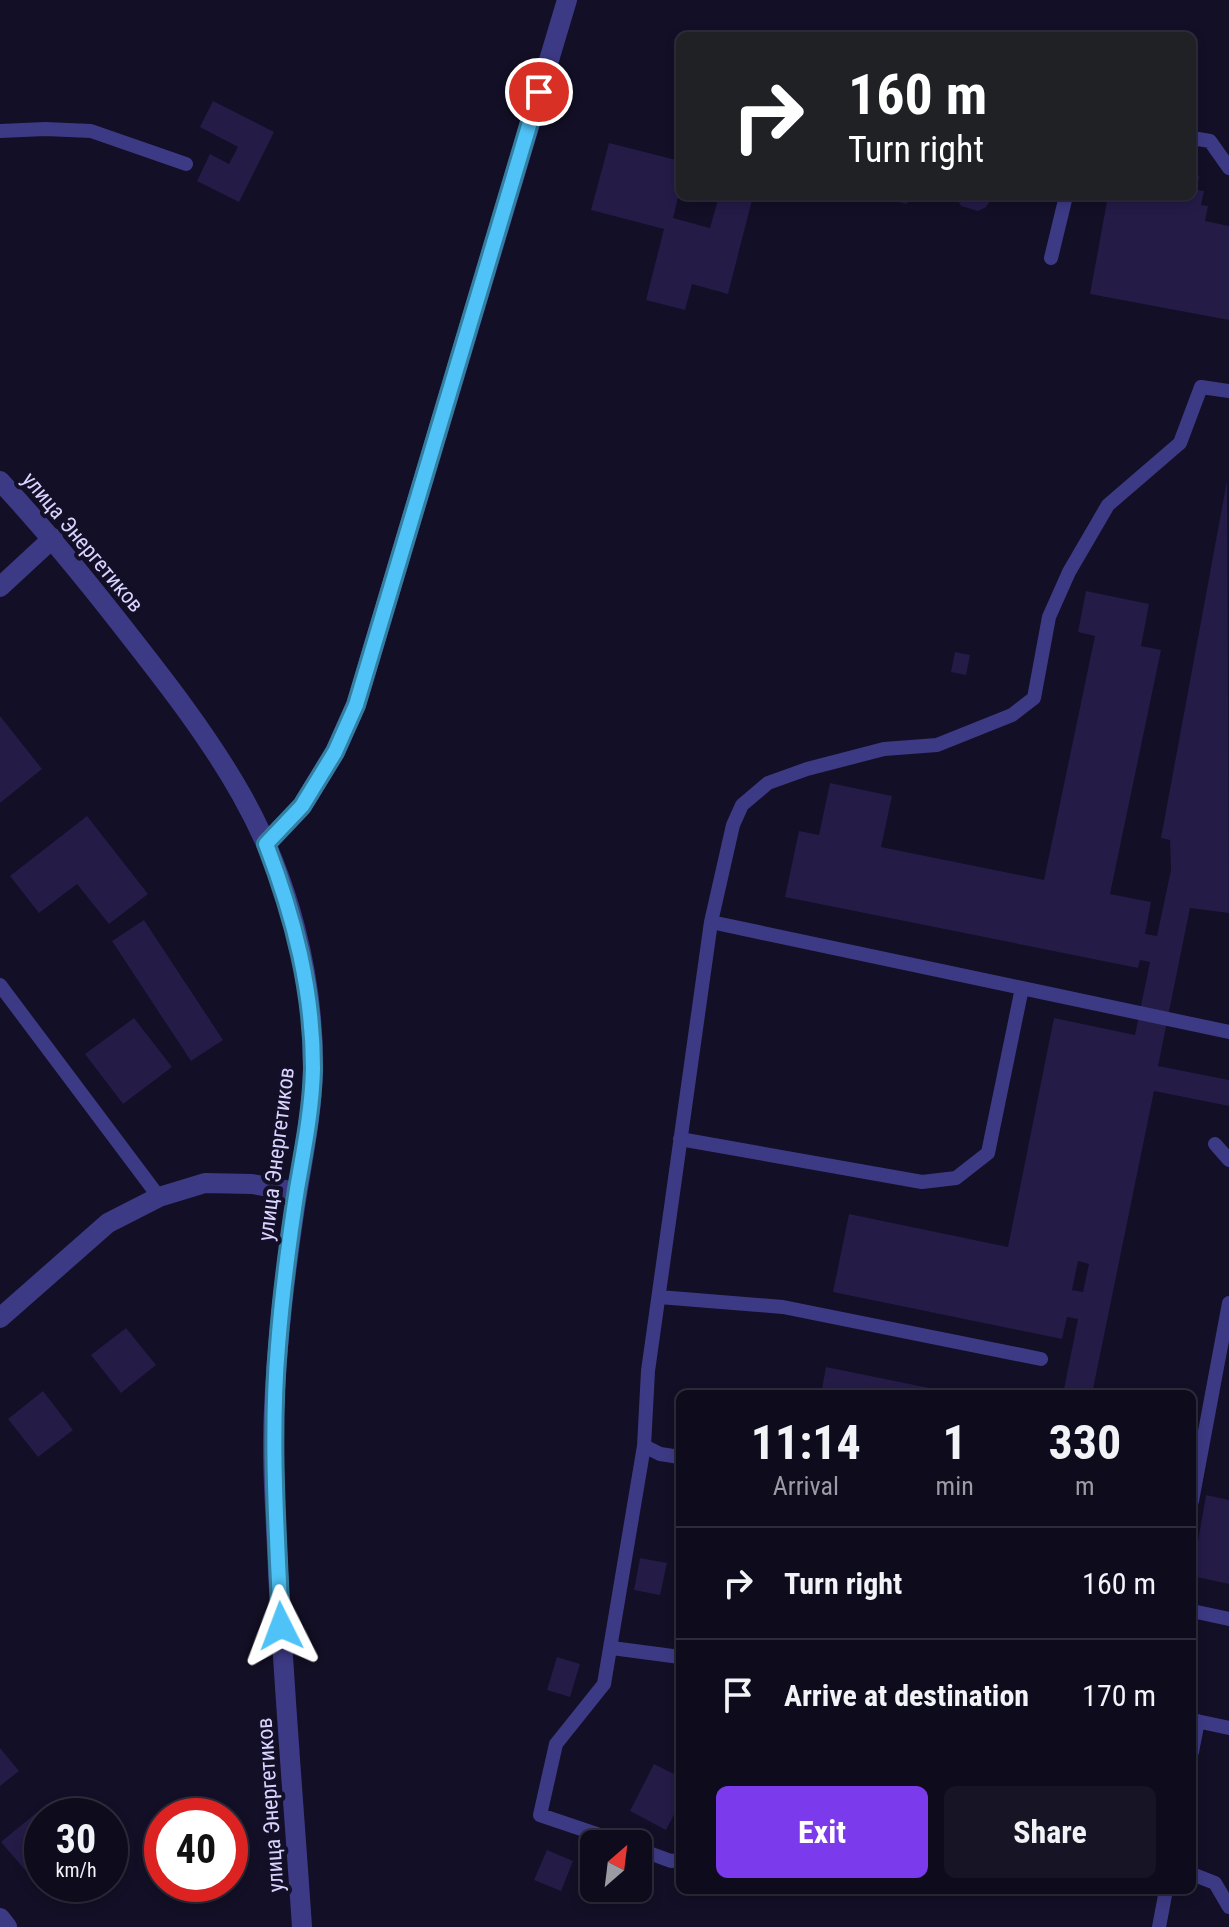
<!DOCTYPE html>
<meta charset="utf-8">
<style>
body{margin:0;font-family:"Roboto Condensed",sans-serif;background:#171425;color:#f1f3f6;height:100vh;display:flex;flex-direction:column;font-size:30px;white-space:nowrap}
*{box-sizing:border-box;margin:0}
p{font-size:26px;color:#9b9ba3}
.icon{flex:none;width:44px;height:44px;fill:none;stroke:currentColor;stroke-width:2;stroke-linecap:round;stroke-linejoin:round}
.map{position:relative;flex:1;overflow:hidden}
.side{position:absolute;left:676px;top:1390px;width:520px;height:504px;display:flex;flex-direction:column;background:#0e0b1c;border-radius:12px;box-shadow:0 4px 12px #0003,0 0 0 2px #2e2b3b}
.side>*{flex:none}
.banner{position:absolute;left:676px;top:32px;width:520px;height:168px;border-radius:12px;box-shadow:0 4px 12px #0003,0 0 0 2px #2e2b3b;background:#202124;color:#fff;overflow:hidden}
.needle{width:52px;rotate:28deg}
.tools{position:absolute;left:580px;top:1830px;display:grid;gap:16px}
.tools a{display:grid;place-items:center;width:72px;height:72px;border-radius:12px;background:#0e0b1c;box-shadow:0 4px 12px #0003,0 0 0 2px #2e2b3b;font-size:40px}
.speed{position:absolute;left:24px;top:1798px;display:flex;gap:16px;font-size:40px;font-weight:700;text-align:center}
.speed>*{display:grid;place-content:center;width:104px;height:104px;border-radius:50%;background:#0e0b1c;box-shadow:0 4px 12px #0003,0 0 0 2px #2e2b3b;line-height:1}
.speed small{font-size:20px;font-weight:400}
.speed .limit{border:12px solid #d22;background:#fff;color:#111}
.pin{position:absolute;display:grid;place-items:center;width:68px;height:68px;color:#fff;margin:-34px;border:4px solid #fff;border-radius:50%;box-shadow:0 2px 8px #0007}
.me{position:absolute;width:88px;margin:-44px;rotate:357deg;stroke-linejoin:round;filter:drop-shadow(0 0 6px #0008)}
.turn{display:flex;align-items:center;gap:28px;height:168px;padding:0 40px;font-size:36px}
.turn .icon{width:104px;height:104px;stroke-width:2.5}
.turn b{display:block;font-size:56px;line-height:68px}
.eta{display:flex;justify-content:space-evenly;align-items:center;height:136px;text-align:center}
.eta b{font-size:48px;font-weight:700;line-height:56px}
.action{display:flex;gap:16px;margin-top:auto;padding:16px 40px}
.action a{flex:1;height:92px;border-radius:12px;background:#7c3aed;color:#fff;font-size:32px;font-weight:700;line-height:92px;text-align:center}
.action a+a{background:#171425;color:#f1f3f6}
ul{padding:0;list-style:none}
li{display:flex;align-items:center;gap:24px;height:112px;padding:0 40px;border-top:2px solid #2e2b3b}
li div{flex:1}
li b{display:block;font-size:30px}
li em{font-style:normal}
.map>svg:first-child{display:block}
.building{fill:#241b47;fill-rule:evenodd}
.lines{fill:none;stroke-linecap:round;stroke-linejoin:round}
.service{stroke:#3d3a85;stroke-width:14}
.minor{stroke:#3d3a85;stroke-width:20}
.tertiary{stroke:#3d3a85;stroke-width:20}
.route-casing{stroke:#337fa1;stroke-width:20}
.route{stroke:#4fc3f7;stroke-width:14}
.labels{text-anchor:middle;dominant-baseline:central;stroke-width:8;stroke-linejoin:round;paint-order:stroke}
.street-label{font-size:22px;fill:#d9d4ff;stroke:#130f26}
</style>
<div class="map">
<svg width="1229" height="1927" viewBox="0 0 1229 1927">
<rect width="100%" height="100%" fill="#130f26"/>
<!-- building -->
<path class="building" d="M213,101L274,132L239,202L197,181L210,154L229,164L238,147L200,127Z
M609,143L680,161V190L673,218L710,228L719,196H753L728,294L692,284L685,310L646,300L664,229L591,210Z
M1192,175L1199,176L1197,190L1204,191L1201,205L1208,206L1205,221L1229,226V320L1090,294L1108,196H1192Z
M877,196H909L907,204Z
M956,196H993L986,207L978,211L961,206Z
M1227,481L1229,913L1190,908L1158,1066L1229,1080V1106L1154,1091L1092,1394H1063L1078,1319L1067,1317L1062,1339L833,1292L849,1214L1008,1247L1054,1018L1135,1035L1150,962L1140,960L1138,968L785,897L799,831L819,835L830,783L892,796L881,847L1044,880L1095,636L1078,632L1086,591L1149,604L1141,646L1161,650L1110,894L1151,902L1145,934L1157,936L1171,870L1170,840L1161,838ZM1078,1261L1089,1264L1083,1292L1072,1290Z
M955,652L970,655L966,675L951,672Z
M0,716L42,769L0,803Z
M87,816L148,894L109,924L77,884L39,913L10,876Z
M144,920L223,1040L191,1061L112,941Z
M134,1018L172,1067L123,1104L85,1054Z
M126,1328L156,1365L121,1393L91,1355Z
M826,1367L954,1393L953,1394H821Z
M43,1391L73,1430L38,1457L8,1419Z
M1206,1495L1229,1500V1584L1192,1576Z
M640,1558L667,1563L660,1595L634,1590Z
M557,1657L580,1664L570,1697L547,1690Z
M0,1748L19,1771L0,1786Z
M654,1764L680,1777V1803L666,1830L630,1811Z
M36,1813L42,1820V1857L26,1871L1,1842Z
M547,1850L573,1861L561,1891L534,1880Z"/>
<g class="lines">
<!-- service -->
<path class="service" d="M0,131L45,129L91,131L186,164
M1192,138L1210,141L1229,168
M1051,258L1066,196
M711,922L1229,1032
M0,985L159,1197
M680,1139L922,1182L956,1178L988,1153L1022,988
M1215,1144L1229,1160
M659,1297L783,1307L1041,1359
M644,1446L660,1454L680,1457
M1192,1501L1229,1303
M1192,1611L1229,1619
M612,1648L680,1657
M1192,1720L1229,1728
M1192,1752L1198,1721
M626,1844L540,1815L556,1744L604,1684L644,1446L648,1371L711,922L733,825L742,805L768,783L807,769L884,749L937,745L1012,715L1034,698L1049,617L1069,572L1108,505L1180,443L1201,387L1229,391
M638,1849L671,1861L680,1860
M1192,1874L1215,1883L1229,1907
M1159,1927L1166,1890"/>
<!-- minor -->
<path class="minor" d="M0,587L53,538
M0,1318L108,1223L159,1197L205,1183L252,1184L297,1192
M0,1918L7,1927"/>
<!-- tertiary -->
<path class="tertiary" d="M0,481C41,525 78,570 115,617C159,673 206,732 241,794C288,877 314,974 313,1069C312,1116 302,1162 295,1207C285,1274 277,1340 274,1408C271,1462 276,1517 278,1571C284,1690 294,1808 302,1927
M266,844L302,806L335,752L356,705L567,0"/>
</g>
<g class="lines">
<!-- route casing -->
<g class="route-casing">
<path id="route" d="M281,1626C277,1532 270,1439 278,1346C282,1294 289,1241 297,1189C304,1149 312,1109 313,1069C313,990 294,917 266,844L302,806L335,752L356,705L539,92"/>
</g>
<!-- route -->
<use href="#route" class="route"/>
</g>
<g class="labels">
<!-- street labels -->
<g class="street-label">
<text transform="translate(83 542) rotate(50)">улица Энергетиков</text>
<text transform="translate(276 1154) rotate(-83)">улица Энергетиков</text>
<text transform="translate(270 1805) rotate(-94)">улица Энергетиков</text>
</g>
</g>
</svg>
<div class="tools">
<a><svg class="needle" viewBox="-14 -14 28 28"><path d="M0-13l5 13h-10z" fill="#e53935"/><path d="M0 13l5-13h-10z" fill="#9b9ba3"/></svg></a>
</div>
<div class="speed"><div>30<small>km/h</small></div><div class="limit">40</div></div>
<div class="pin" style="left:539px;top:92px;background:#d93025"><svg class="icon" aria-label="arrive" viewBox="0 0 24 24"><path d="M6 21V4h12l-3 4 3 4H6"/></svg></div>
<svg class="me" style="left:281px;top:1626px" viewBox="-20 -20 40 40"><path d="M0-17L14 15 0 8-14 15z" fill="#4fc3f7" stroke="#fff" stroke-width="4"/></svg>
<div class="banner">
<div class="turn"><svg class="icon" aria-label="right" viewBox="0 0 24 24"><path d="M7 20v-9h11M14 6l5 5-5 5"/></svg><div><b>160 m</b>Turn right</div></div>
</div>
<section class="side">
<div class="eta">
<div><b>11:14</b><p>Arrival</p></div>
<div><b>1</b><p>min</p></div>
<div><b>330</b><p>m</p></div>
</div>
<ul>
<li><svg class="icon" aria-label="right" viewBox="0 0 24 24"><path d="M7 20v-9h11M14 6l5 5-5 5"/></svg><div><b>Turn right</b></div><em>160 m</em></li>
<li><svg class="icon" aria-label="arrive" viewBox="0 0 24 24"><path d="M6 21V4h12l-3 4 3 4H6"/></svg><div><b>Arrive at destination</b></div><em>170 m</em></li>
</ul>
<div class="action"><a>Exit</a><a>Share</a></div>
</section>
</div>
